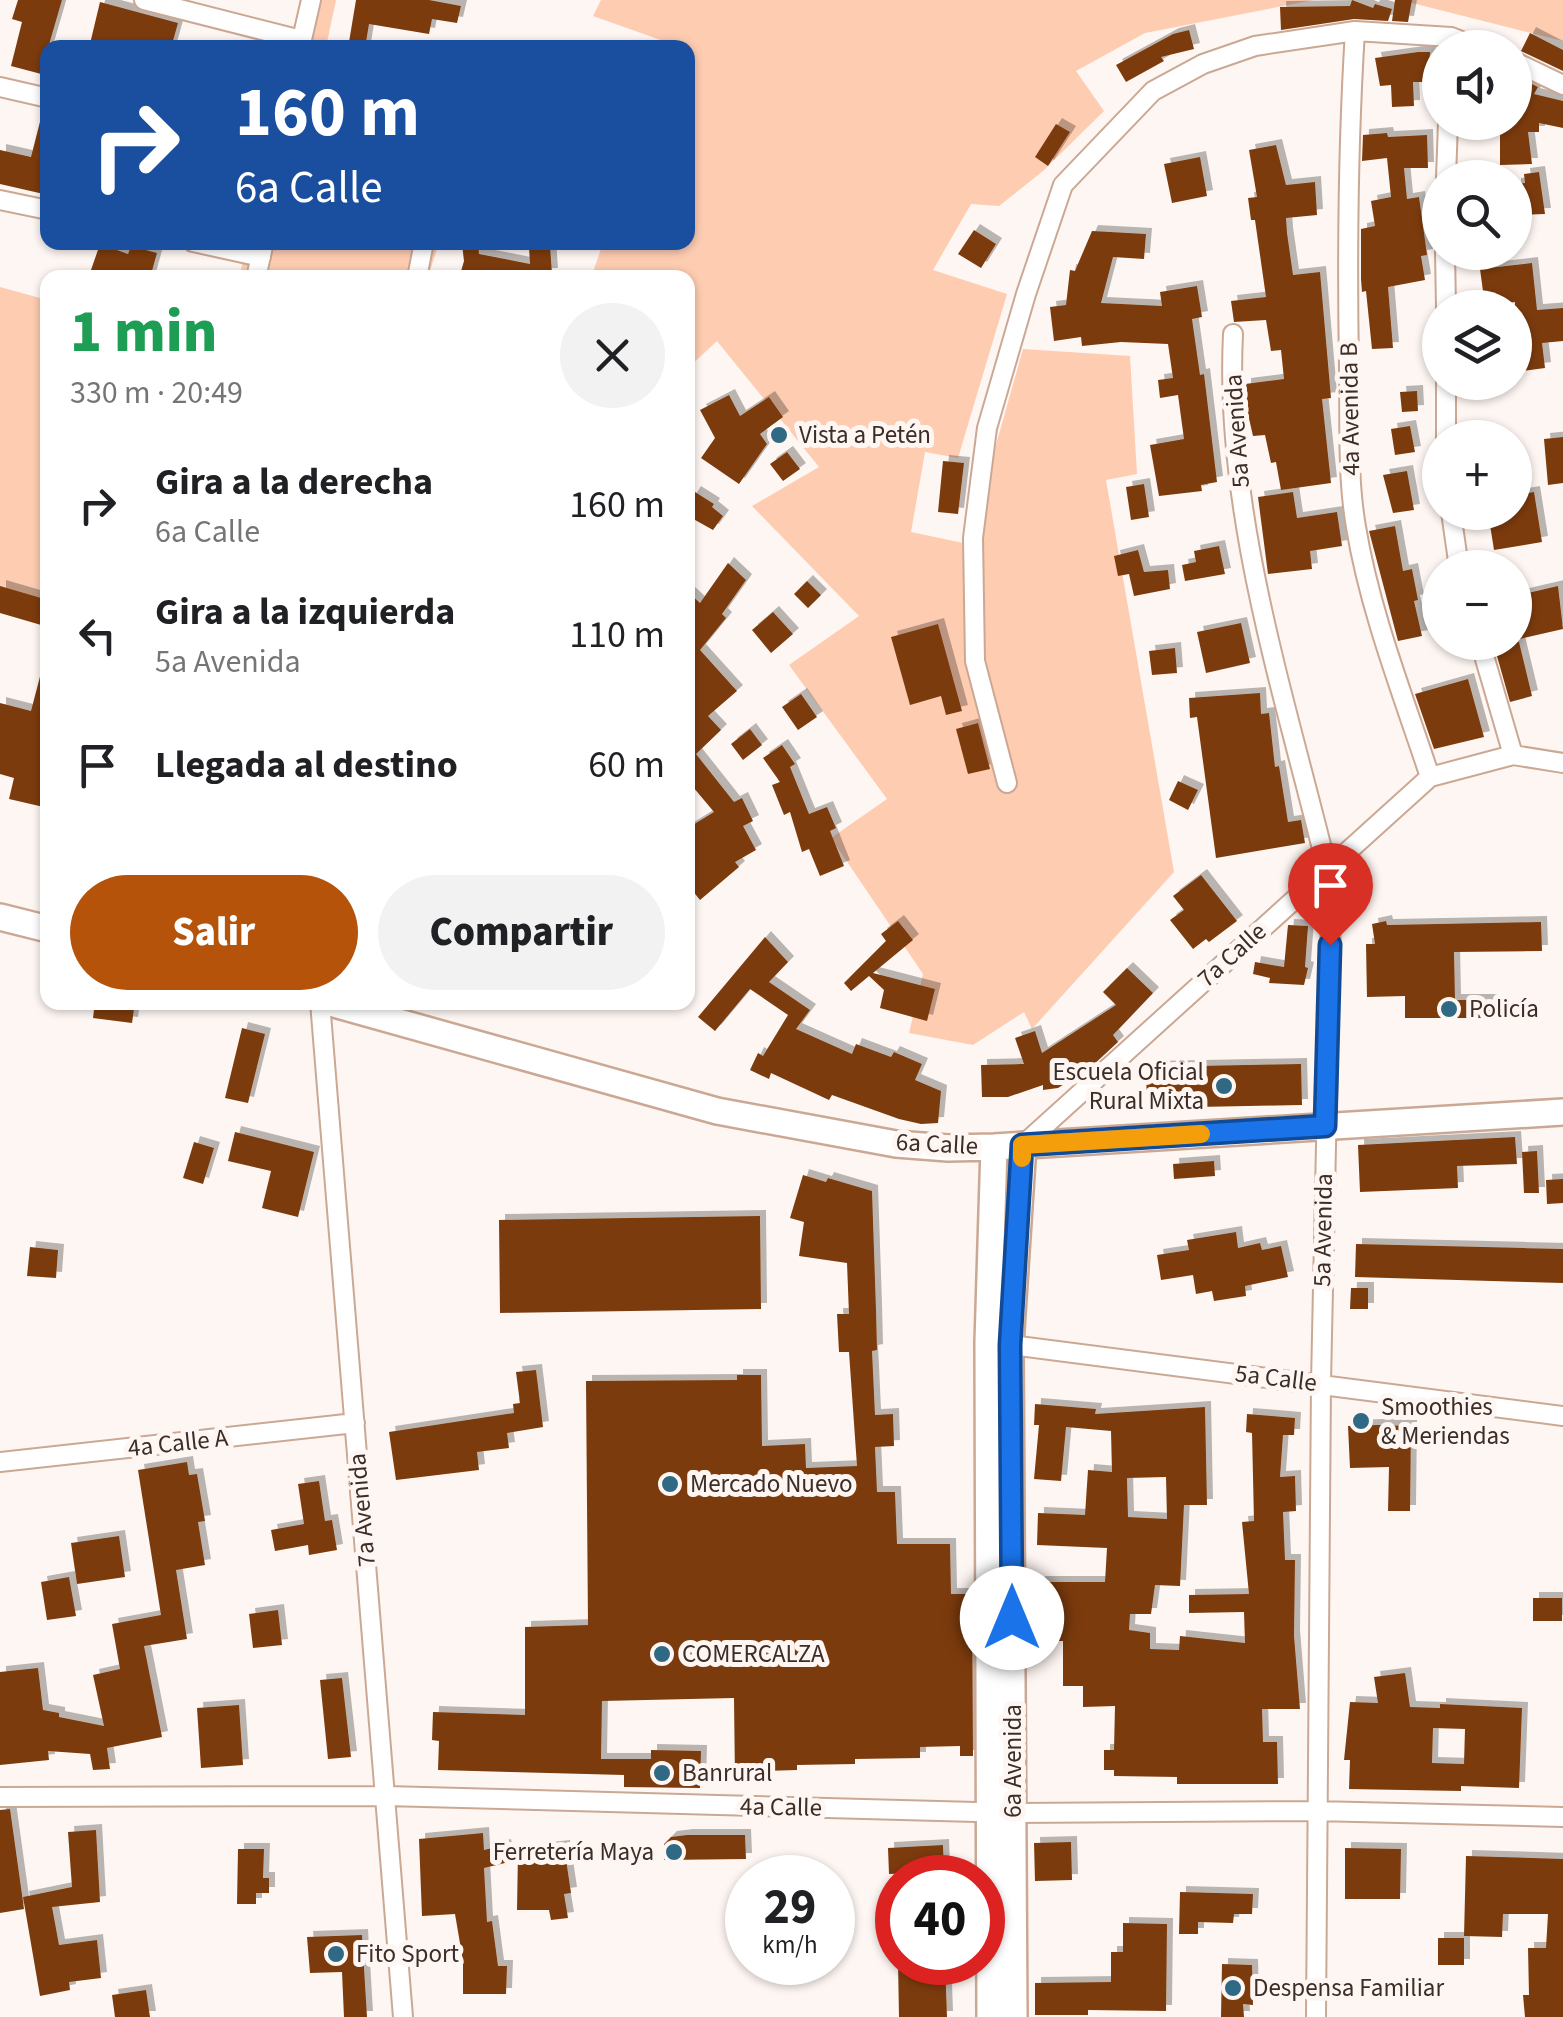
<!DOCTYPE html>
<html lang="es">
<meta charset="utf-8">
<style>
body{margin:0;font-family:"Source Sans 3",sans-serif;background:#f2f2f2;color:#202124;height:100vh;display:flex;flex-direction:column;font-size:38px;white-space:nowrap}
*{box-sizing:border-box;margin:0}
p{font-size:32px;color:#757577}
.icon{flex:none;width:55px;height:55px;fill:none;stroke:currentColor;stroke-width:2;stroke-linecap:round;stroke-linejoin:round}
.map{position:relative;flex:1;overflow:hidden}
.sheet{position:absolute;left:40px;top:270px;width:655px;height:740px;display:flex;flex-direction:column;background:#fff;border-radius:20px;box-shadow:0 2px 8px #0004}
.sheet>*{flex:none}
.hud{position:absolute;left:40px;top:40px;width:655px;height:210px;border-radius:20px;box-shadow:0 2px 8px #0004;background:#1a4fa0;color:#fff;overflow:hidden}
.buttons{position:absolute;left:1422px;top:30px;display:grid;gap:20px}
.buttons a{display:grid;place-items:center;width:110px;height:110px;border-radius:50%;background:#fff;box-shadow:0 2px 8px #0004;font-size:50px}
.speed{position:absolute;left:725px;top:1855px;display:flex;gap:20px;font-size:50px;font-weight:700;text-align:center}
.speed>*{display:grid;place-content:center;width:130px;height:130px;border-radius:50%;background:#fff;box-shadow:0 2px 8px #0004;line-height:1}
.speed small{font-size:25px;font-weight:400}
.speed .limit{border:15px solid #d22;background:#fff;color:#111}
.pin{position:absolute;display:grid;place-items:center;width:85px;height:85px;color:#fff;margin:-102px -42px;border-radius:50% 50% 50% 0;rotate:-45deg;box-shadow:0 0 10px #0007}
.pin .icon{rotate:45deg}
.me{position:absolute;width:110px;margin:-55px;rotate:0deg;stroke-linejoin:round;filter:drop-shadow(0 0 8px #0008)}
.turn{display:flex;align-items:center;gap:35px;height:210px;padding:0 30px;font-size:45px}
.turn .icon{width:130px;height:130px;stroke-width:2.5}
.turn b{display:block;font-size:70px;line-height:85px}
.round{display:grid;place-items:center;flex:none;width:105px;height:105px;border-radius:52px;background:#f2f2f2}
.head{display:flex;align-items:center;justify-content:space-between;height:170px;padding:0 30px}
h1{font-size:60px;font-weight:800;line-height:75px;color:#1e9e55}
.primary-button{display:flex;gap:20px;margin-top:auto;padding:20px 30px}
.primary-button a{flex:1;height:115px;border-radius:60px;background:#b45309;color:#fff;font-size:40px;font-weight:800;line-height:115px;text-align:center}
.primary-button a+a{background:#f2f2f2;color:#202124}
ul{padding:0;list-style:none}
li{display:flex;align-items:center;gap:30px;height:130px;padding:0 30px}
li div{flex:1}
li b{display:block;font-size:38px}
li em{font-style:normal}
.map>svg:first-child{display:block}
.green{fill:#feccb1}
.building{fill:#7c3b0c;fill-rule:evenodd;filter:url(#shadow)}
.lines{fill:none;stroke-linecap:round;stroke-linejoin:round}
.street-casing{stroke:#cba894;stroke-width:22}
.secondary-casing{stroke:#cba894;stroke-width:30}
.street{stroke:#fff;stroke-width:18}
.secondary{stroke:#fff;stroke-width:25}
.route-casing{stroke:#114b97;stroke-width:25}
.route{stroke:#1a73e8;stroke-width:18}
.slow{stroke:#f59e0b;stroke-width:18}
.poi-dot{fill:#306983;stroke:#fef6f2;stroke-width:4}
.labels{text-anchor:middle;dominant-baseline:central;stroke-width:10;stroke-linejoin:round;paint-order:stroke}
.street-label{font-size:25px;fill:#3c2d26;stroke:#fef6f2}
.poi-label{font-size:25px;fill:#3c2d26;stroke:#fef6f2;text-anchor:start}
</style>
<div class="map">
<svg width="1563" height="2017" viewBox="0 0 1563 2017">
<defs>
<filter id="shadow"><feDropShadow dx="6" dy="-6" stdDeviation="0" flood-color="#0004"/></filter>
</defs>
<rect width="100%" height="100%" fill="#fef6f2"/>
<!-- green -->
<path class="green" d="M303,0H336L326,47L292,48Z
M601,0H1314L1145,33L1076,71L1104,111L1043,171L999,206L971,204L933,270L1007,294L958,458L925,452L911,532L968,544L1023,349L1130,356L1137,474L1106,480L1174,872L1032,1029L1024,1012L973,1045L909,1033L923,974L831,838L887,799L789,665L859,616L752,506L819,467L717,341L688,368V278H591L603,243L688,242V48L672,47V44L593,16Z
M1400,0H1563V41Z
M247,243H439L428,277L239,278Z
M0,287L47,300V601L0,588Z"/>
<!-- building -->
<path class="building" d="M18,0H62L48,48L45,75L11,66L22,22L12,19Z
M356,0H429L461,6L457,23L432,19L429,34L369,24L365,48H348Z
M1352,0L1373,8L1375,4L1392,9L1388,21L1354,19L1281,30L1280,7L1350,6Z
M1395,0H1412L1408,22L1392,21Z
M100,2L178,23L171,48H89Z
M1189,30L1194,49L1161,57L1164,61L1126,82L1116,65L1173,34Z
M1530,33L1563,50V71L1521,51Z
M1418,52H1430L1428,82H1413L1414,106L1392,107L1391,85L1380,86L1375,58Z
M1515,76L1538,87L1534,94L1563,101V128L1539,123V132H1528L1532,164L1500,165V122H1515Z
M42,114L48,115V195L0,184V150L31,157Z
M1056,124L1070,132L1048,166L1035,157Z
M1387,133L1388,137L1427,135L1428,168H1404L1407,199L1419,197L1427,255L1421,256L1425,280L1388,287L1393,348L1372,349L1366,291L1362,292L1361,279V229L1375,226L1371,201L1391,197L1387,158L1362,161L1363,135Z
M1276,145L1286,185L1315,182L1317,215L1286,218L1287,233L1293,275L1320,272L1331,398L1322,399L1331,483L1281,490L1276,462L1271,463L1265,435L1253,436L1245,401V384L1284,379L1281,350L1271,351L1266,320L1234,322L1231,301L1266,297L1255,220H1251L1248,198L1257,197L1249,150Z
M1200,157L1207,196L1172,203L1164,164Z
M1539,172L1545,214L1515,215V184L1525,183L1524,174Z
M974,230L996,244L981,268L958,254Z
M1092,231L1146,234L1144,259L1113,257L1101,303L1162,306L1160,292L1197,286L1202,317L1192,319L1200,375L1204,374L1217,482L1201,485L1202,491L1159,496L1150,445L1184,439L1178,395L1160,398L1158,380L1173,378L1168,344L1121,342L1082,346L1081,337L1054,341L1050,307L1066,305L1070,270L1075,271Z
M478,243L479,254L530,264L529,247L550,246L552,274L459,278L464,261L462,244Z
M100,244L128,254L131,246L157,253L150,278H112L91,270Z
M1532,263L1537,310L1563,308V341L1542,343L1545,368L1515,372V302L1485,306L1480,269Z
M1417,391L1418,411L1402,412L1400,392Z
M729,395L740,416L769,397L783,417L760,434L767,444L739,484L701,458L715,438L700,410Z
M1410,426L1415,452L1395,455L1391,429Z
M1563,437V483L1548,485L1544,439Z
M787,452L800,469L783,481L770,464Z
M943,461L964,463L958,514L938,512Z
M1407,471L1414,510L1393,513L1383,475Z
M1144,484L1149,517L1131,520L1126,487Z
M695,492L714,504L712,507L723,516L713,530L688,516V503Z
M1293,492L1297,518L1337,512L1342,546L1310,551L1312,569L1268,574L1258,497Z
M1534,492L1542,542L1494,550L1488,512H1515V495Z
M1395,526L1403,571L1412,569L1418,600L1414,601L1422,636L1398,641L1369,531Z
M1219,546L1225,574L1185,581L1182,565L1196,562L1194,551Z
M1138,550L1144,572L1168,570L1170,589L1134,596L1129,574L1118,576L1114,556Z
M728,563L746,580L722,614L726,618L700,650L737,691L708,716L721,730L696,754L734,802L742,798L753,821L743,826L756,850L735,862L739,867L700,900L688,885V828L714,812L688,781V592L700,603Z
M807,581L821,595L808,608L794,594Z
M0,586L48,600V627L0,613Z
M1558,586L1563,629L1515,640V596Z
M773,612L793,634L771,653L752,630Z
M1241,623L1250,663L1206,673L1197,632Z
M938,624L962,711L946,715L941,696L910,705L891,637Z
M1493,642H1519L1532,696L1510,702Z
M1175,648L1177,673L1152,675L1149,651Z
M42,669L48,670V808L9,799L14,778L0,774V703L31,711Z
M1468,679L1484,737L1434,749L1415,694Z
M1260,693L1261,714L1269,713L1275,767L1279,766L1288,822L1301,820L1305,843L1216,858L1197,717L1190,718L1189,698Z
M801,694L817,717L798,730L782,707Z
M978,723L990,769L968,774L956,729Z
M750,729L762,745L743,760L731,744Z
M782,745L795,764L790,767L809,814L827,807L836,828L830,831L844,866L820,876L809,849L802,852L790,812L784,815L772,785L780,782L763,758Z
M1178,781L1198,790L1188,810L1169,800Z
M1201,875L1237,921L1209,942L1206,939L1193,949L1170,920L1184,910L1173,896Z
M898,921L913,940L873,973L935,989L927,1021L880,1008L884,990L869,976L851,991L844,983L886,941L881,934Z
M1386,921L1387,925L1541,922L1542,951L1454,952L1455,1000H1492V1018H1405V996L1367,997L1366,944H1375L1372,924Z
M1288,925L1308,926L1305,967L1308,968L1304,985L1269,983L1270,978L1253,974L1255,962L1284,967Z
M765,937L788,962L769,982L810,1010L796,1029L852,1054L856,1044L891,1057L894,1052L922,1064L915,1080L941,1091L938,1123L921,1124L899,1119L832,1095L829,1100L771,1073L769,1079L750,1070L758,1053L763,1056L788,1015L750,989L715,1031L698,1017Z
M1127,968L1153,993L1113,1035L1118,1042L1091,1067L1058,1088L1043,1090V1085L1008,1097H982L981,1065L1024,1064L1015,1038L1035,1031L1042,1053L1116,1005L1103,992Z
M95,1002H135L132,1023L93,1018Z
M242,1028L265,1034L248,1103L225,1098Z
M1301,1064L1302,1105L1147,1108L1146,1067Z
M235,1132L314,1152L298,1217L262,1208L271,1171L228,1161Z
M1515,1137L1517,1164L1457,1166L1458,1188L1360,1192L1358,1145Z
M194,1142L214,1148L203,1184L183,1178Z
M1537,1151L1539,1193H1524L1522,1152Z
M1214,1161L1215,1176L1174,1179L1173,1164Z
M803,1175L826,1182L828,1178L872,1191L876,1310L877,1350L872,1351L875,1415L893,1414L894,1446L875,1447L877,1492H895L897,1544H950L951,1594H972L973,1756H960V1746L920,1747V1758L855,1759V1764L797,1765V1770L764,1771V1780H735L734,1698L602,1701L601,1759H651V1750L701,1751L700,1788L624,1787V1775L438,1770L439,1741L432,1740L433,1712L525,1715V1627L588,1625L586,1381L737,1380V1375H761L762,1446L805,1444L806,1468L857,1466L849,1352H839L837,1314H849L847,1263L799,1256L804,1222L790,1218Z
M1563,1179V1203L1547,1204L1546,1180Z
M760,1216L761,1309L500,1313L499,1220Z
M1236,1232L1238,1248L1260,1243L1262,1250L1281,1246L1288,1277L1245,1286L1246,1296L1214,1301L1212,1291L1196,1294L1193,1275L1161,1280L1157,1255L1189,1250L1187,1240Z
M1356,1244L1563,1249V1283L1355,1277Z
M30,1247L58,1250L56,1278L27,1276Z
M1351,1288H1368V1309H1350Z
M536,1370L543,1427L507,1433L509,1448L477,1452L479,1470L396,1480L389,1432L514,1413L513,1404L520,1403L516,1372Z
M1035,1404L1096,1409L1095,1414L1205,1407L1207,1505H1184L1180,1586L1155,1585L1151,1614H1130L1129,1630L1150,1633V1649L1179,1650L1180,1636L1245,1643L1244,1612L1189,1613V1595L1249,1594L1242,1522L1254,1521L1252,1433L1246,1432L1247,1414L1295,1418L1294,1435H1283L1280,1477L1295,1476L1296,1511L1283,1512L1285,1560H1295L1294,1636L1300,1709H1262L1263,1742H1277L1278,1784H1177V1777L1114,1776V1770H1104V1750H1114L1115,1706L1083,1707V1686H1063V1641H1029V1623H1039V1582H1105L1107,1548L1037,1545L1038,1513L1085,1515L1088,1470L1112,1472L1111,1431L1066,1427L1061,1481L1034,1479L1039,1425H1034ZM1166,1477L1167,1519L1128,1517L1127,1478Z
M1378,1425L1411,1426L1410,1511H1388L1389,1467L1350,1468L1348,1426Z
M187,1462L189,1475L197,1474L205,1521L198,1522L205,1565L176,1570L187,1639L144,1646L162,1737L107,1748L110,1769L93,1770L90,1754L48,1751L49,1760L0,1765V1672L38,1668L43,1710L59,1713V1717L104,1726L93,1675L120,1669L112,1624L161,1615L138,1470Z
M319,1481L325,1521L332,1520L337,1550L309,1555L308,1545L275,1551L271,1530L304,1524L298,1484Z
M119,1536L125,1577L77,1584L71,1543Z
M69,1577L76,1616L47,1620L41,1582Z
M1533,1598H1562V1621H1533Z
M278,1610L282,1645L253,1648L249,1614Z
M1405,1673L1410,1707L1440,1708V1704L1522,1708L1519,1788L1461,1786V1791L1349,1789L1350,1760H1344L1350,1702L1378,1703L1374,1677ZM1433,1728L1465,1729L1464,1764L1432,1763Z
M342,1678L351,1757L328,1759L320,1680Z
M239,1705L243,1765L201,1768L197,1708Z
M10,1809L24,1909L0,1913V1810Z
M96,1830L100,1902L52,1907L59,1945L97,1940L101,1978L69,1982L70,1990L40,1996L23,1897L72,1887L68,1832Z
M483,1833L484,1850L505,1845L509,1862L484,1868L487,1922L492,1921L498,1966H507L506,1994H463V1961L455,1914L422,1916L419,1839Z
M687,1835H745L746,1859L664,1860V1844L671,1837Z
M1071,1842L1072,1880L1035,1881L1034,1843Z
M943,1845L944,1872L889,1874L888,1848Z
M564,1846L571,1893L564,1894L568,1918L551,1920L549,1910H517L518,1851Z
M1345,1848L1401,1849L1400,1899H1345Z
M238,1849H264L263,1878H269V1893H256V1904H237Z
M1466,1856L1563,1859V2017H1525L1523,1995H1529L1528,1948H1546L1548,1914H1503L1502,1937L1464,1936Z
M1180,1892L1253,1894L1252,1914H1234L1233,1923L1198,1922V1934H1179Z
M1123,1923L1167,1924L1166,2011L1088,2010V2015H1035V1983L1111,1982V1952H1123Z
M362,1935L367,2017H344L342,1972L310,1973L307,1937Z
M1438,1938H1464V1965H1438Z
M898,1962H945L947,2017H899Z
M1222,1964L1252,1965L1253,2005L1243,2004L1244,2017H1221Z
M146,1990L150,2017H115L112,1995Z"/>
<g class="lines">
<!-- street casing -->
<g class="street-casing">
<path id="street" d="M144,0L301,40
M1355,31C1348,143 1347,254 1349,367C1350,420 1347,475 1356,527C1370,612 1403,695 1430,777
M300,48L311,0
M1515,62L1563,85
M0,87L48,98
M1446,178L1448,122
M0,200L48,210
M193,242L261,257
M1445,252L1446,308
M256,278L264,242
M417,278L424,242
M1233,334C1224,514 1285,696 1327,869L1331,908L1321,1383L1316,2017
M1446,382V438
M1451,512L1459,568
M1480,642L1513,755
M1007,783L975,661L973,538L987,428L1026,294L1063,185L1153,91L1203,64L1255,46L1355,31L1451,37L1479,48
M320,1002L403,2017
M1023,1145L1430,777L1513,755L1563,763
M1003,1344L1563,1416
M0,1462L355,1423
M0,1797L386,1796L1013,1813L1315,1811L1563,1817"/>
</g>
<!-- secondary casing -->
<g class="secondary-casing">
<path id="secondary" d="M0,917L48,929
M327,1002L717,1111L896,1144L948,1148L994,1147L1563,1112
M990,2017L988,1342L994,1147
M1014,2017L1010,1345L1023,1145"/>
</g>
<!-- street -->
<use href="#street" class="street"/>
<!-- secondary -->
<use href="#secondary" class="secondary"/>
</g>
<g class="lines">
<!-- route casing -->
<g class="route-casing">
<path id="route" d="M1012,1618L1010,1345L1022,1145L1325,1126L1330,945"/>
</g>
<!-- route -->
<use href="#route" class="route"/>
<!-- slow -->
<path class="slow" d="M1022,1158V1145L1201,1134"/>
</g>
<!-- markers -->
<g class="poi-dot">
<circle cx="779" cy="435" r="10"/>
<circle cx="1449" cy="1009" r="10"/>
<circle cx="1224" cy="1086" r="10"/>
<circle cx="1361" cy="1421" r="10"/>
<circle cx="670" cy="1484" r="10"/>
<circle cx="662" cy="1654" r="10"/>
<circle cx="662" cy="1773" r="10"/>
<circle cx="674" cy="1852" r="10"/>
<circle cx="336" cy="1954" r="10"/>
<circle cx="1233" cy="1988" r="10"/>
</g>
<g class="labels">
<!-- street labels -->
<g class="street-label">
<text transform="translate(1350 409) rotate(-91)">4a Avenida B</text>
<text transform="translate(1237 431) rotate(-94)">5a Avenida</text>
<text transform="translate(1232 955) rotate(-42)">7a Calle</text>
<text transform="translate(937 1144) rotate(3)">6a Calle</text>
<text transform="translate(1323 1230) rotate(-89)">5a Avenida</text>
<text transform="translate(1276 1378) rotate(7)">5a Calle</text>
<text transform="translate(178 1443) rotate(-6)">4a Calle A</text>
<text transform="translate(362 1510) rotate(-95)">7a Avenida</text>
<text transform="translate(1013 1761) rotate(-90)">6a Avenida</text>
<text transform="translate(781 1807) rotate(1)">4a Calle</text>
</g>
<!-- poi labels -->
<g class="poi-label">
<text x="799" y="435">Vista a Petén</text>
<text x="1469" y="1009">Policía</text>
<text x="1204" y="1072" text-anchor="end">Escuela Oficial<tspan x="1204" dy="29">Rural Mixta</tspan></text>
<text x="1381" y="1407">Smoothies<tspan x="1381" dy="29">&amp; Meriendas</tspan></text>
<text x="690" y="1484">Mercado Nuevo</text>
<text x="682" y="1654">COMERCALZA</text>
<text x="682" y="1773">Banrural</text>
<text x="654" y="1852" text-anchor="end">Ferretería Maya</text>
<text x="356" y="1954">Fito Sport</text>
<text x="1253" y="1988">Despensa Familiar</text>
</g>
</g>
</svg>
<div class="buttons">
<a><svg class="icon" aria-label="sound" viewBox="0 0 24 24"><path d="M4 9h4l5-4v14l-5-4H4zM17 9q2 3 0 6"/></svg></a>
<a><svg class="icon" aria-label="search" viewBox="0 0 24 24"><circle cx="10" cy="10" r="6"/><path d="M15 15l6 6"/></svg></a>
<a><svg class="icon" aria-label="layers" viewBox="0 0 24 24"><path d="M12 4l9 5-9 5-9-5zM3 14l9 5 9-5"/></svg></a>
<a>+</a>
<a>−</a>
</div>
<div class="speed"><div>29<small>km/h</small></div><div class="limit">40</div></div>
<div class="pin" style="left:1330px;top:945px;background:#d93025"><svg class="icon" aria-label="arrive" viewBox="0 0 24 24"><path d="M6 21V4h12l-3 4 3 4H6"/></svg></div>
<svg class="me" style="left:1012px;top:1618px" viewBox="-20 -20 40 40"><circle r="19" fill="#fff"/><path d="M0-13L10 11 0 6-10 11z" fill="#1a73e8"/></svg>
<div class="hud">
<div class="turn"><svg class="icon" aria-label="right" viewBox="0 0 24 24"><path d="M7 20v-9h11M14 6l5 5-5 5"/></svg><div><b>160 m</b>6a Calle</div></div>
</div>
<section class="sheet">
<div class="head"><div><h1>1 min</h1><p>330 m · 20:49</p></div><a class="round"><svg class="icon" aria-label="close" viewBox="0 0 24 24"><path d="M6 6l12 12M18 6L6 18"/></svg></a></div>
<ul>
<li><svg class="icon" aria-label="right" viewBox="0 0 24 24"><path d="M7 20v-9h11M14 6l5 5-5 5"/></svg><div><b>Gira a la derecha</b><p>6a Calle</p></div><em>160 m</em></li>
<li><svg class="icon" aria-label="left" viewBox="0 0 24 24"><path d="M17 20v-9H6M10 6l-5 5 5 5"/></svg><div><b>Gira a la izquierda</b><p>5a Avenida</p></div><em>110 m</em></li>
<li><svg class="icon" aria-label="arrive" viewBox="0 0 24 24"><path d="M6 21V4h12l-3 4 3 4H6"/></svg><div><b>Llegada al destino</b></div><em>60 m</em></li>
</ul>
<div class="primary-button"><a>Salir</a><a>Compartir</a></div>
</section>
</div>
